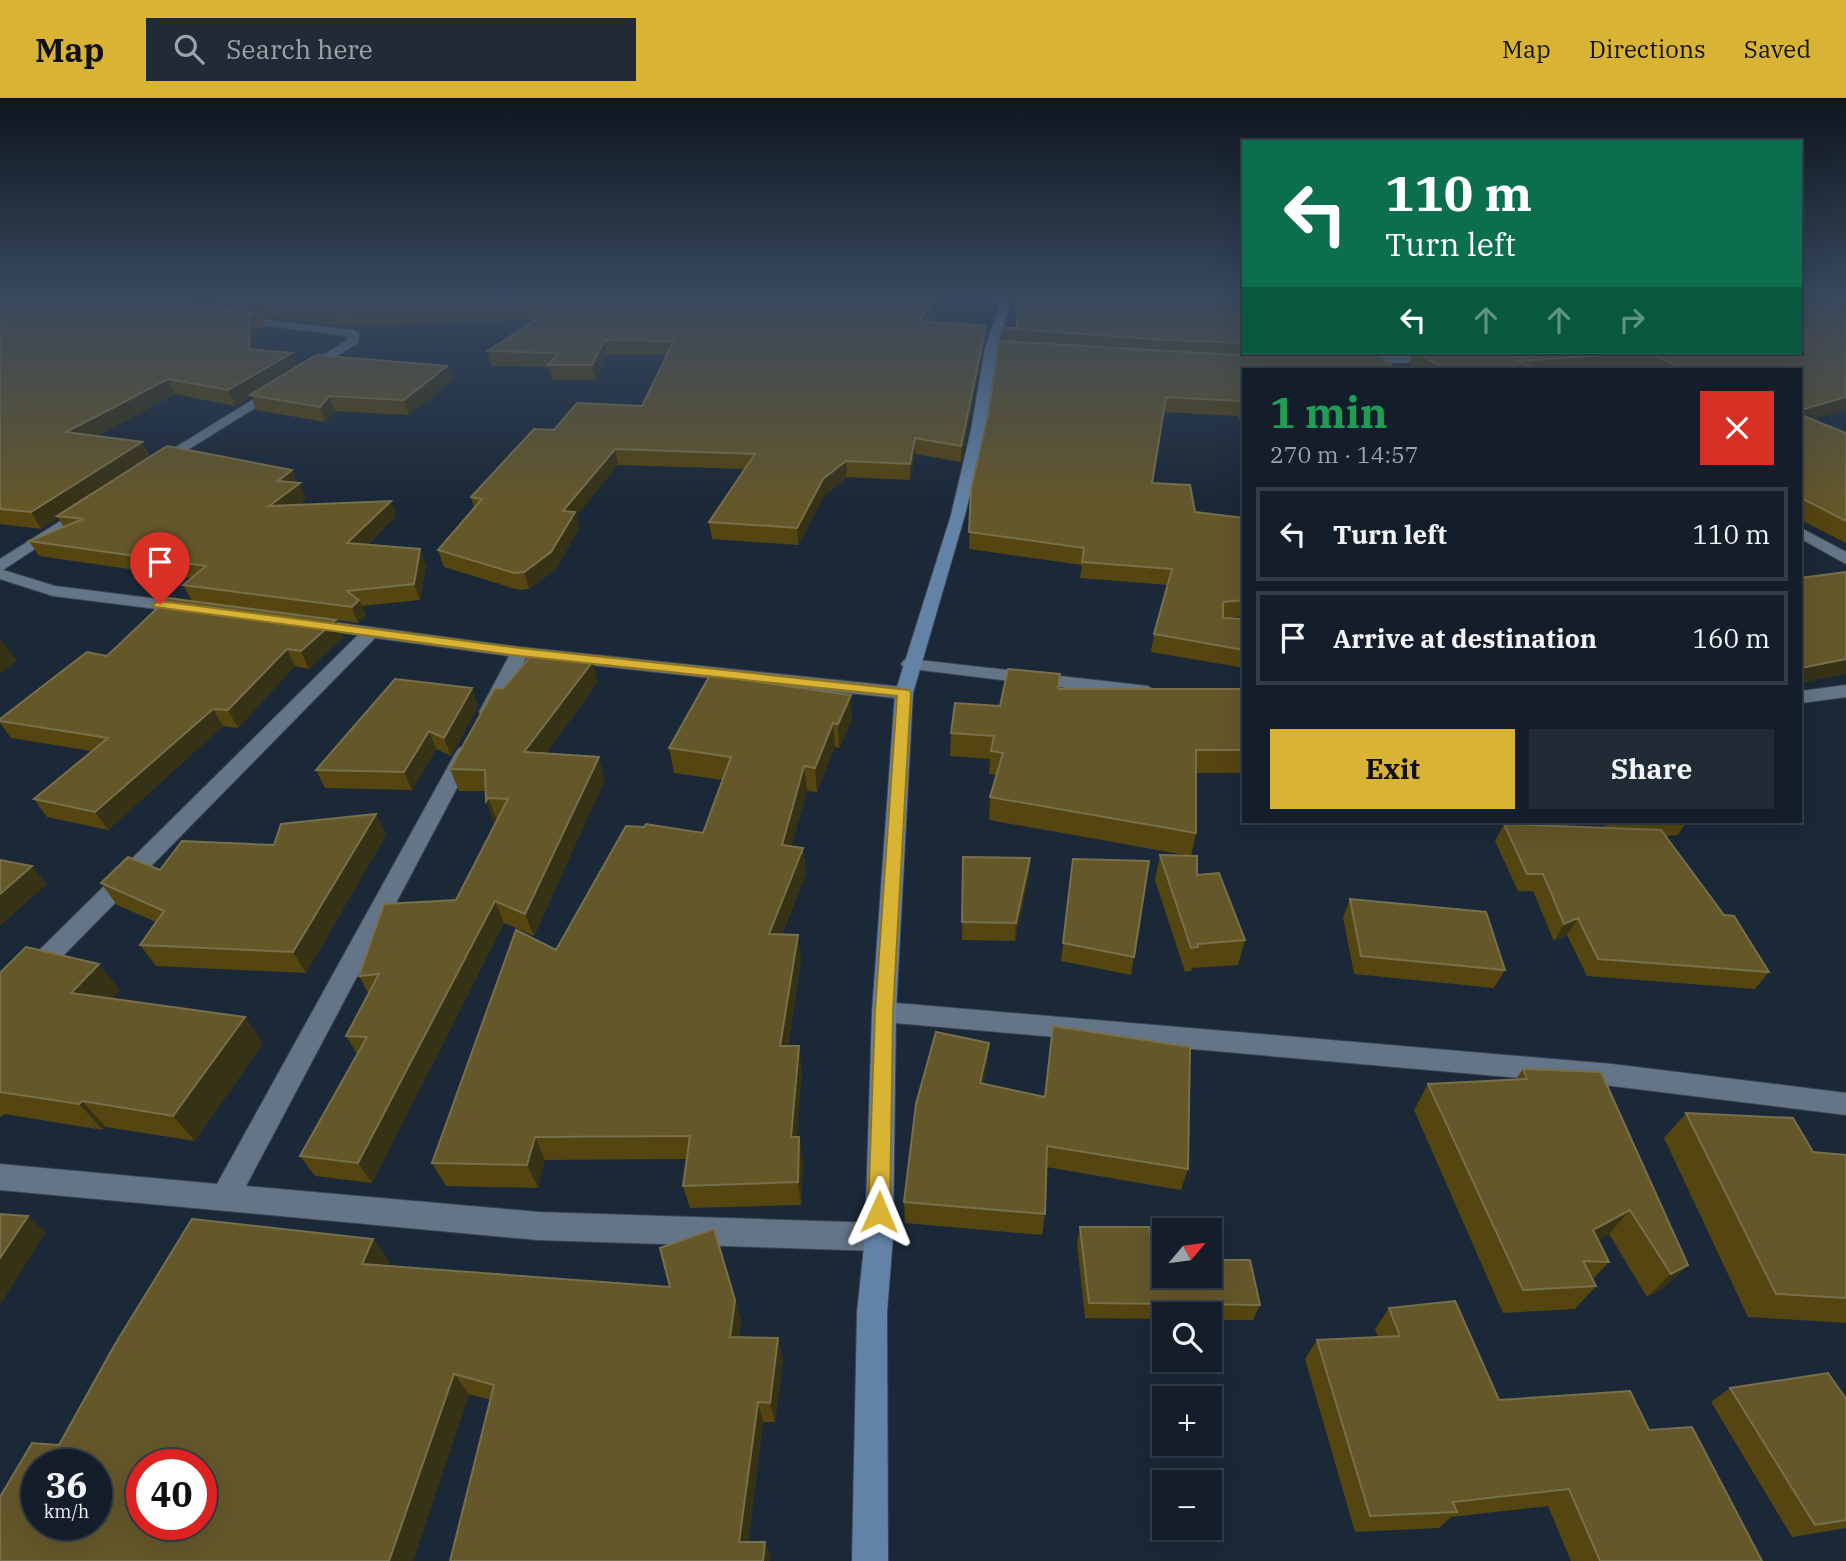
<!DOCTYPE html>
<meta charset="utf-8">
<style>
body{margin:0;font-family:"IBM Plex Serif",serif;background:#212b36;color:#f1f3f6;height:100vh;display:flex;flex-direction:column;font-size:26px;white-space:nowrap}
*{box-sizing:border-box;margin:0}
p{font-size:23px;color:#9da2a8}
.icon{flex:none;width:38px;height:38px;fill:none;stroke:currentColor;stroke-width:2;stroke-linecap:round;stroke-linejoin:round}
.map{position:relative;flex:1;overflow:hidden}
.side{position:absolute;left:1242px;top:270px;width:560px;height:455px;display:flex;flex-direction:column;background:#141e2a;border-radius:0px;box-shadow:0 7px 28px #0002,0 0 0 2px #333c47}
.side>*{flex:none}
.hud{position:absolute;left:1242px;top:42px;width:560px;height:214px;border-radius:0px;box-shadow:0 7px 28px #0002,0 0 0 2px #333c47;background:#0b6e4f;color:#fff;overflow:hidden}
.needle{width:46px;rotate:61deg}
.controls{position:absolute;left:1152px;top:1120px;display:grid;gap:14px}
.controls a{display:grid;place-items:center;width:70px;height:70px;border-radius:0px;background:#141e2a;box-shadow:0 7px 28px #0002,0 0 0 2px #333c47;font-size:35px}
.speed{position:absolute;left:21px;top:1351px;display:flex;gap:14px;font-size:35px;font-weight:700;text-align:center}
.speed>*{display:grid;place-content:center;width:91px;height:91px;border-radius:50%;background:#141e2a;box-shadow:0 7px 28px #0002,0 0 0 2px #333c47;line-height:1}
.speed small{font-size:18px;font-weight:400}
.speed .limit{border:10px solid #d22;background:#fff;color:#111}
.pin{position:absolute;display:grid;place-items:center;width:60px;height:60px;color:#fff;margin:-72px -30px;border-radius:50% 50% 50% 0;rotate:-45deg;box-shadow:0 0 7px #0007}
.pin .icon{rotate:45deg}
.me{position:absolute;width:77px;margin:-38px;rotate:1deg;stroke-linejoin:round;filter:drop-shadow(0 0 5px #0008)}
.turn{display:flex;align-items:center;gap:24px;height:147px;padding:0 28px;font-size:32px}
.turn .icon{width:91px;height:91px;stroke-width:2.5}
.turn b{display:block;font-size:49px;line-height:60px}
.lanes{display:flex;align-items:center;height:66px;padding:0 28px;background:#0003;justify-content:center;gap:35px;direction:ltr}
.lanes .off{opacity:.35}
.round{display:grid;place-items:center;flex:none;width:74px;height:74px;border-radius:0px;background:#212b36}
.summary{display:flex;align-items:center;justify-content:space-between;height:119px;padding:0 28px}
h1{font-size:42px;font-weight:700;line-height:52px;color:#1e9e55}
.button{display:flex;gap:14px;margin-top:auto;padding:14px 28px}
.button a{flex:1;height:80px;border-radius:0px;background:#d9b334;color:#111;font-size:28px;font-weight:700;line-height:80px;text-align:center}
.button a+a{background:#212b36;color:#f1f3f6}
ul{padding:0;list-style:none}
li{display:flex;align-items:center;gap:21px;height:94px;margin:0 14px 10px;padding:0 14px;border:4px solid #333c47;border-radius:0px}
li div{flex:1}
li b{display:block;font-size:26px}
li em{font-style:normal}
header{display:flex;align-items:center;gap:42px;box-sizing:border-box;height:98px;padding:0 35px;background:#d9b334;color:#111}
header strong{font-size:33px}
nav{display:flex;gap:38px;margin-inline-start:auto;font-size:24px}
.search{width:490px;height:63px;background:#212b36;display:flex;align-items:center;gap:18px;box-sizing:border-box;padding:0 24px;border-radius:0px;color:#9da2a8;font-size:26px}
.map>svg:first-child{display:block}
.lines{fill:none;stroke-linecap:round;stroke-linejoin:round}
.street-casing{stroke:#3b4553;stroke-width:2}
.secondary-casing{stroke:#3b4553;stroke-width:2}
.street{fill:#647587;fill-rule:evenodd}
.secondary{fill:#6383a6;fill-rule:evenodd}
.wall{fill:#544511}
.shaded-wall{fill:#363216}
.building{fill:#64572a;stroke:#786f4b;stroke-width:2;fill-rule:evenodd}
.route{fill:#d9b334;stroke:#8d7422;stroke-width:2}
</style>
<header>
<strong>Map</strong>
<div class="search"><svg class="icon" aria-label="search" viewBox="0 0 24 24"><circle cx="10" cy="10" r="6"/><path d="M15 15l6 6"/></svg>Search here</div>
<nav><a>Map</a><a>Directions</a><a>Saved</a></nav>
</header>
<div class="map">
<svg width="1846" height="1463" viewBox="0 0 1846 1463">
<rect width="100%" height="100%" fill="#1a2838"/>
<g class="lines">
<!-- street casing -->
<g class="street-casing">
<path id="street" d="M234,218L353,232L359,235L358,245L306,277L302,276V270L346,243L347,238L230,223L228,221Z
M1435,254H1462C1446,266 1380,265 1357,267L1351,263L1357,259Z
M278,286L282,287V293L162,368H152L150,365Z
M86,407L93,411L91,414L3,472L55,488L189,505L195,506L197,510L195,514L189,515L53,498L0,481V461Z
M1801,430L1846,454V466L1801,441Z
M311,521L520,549L904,589L913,595L904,601L526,560L497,614L488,620L479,614L509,558L375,540L9,913L0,916V891L358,537L305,530L302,526L305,522Z
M910,561L1148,588L1157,594L1148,600L904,570L901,566L904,562Z
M1846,587V599L1801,605V593Z
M466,648L473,650L476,654L246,1088L538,1114L879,1125L889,1129L893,1139L889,1149L879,1153L538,1142L0,1092V1066L217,1086L456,654L459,650Z
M884,904L1612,966L1846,995V1017L1612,988L884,924L875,921L872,914L875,907Z"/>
</g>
<!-- secondary casing -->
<g class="secondary-casing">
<path id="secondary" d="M996,199H1006L1009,209L997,250L985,332L965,417L913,595L896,914L893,1139L887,1214L888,1463H852L857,1214L865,1139L872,914L895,595L951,417L971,332L985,250L999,209Z"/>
</g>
<!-- street -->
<use href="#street" class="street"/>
<!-- secondary -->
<use href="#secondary" class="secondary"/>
</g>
<!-- wall -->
<path class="wall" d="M0,199H948L929,224L986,228L985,242L961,364L915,356L910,382L847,379L824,398L798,447L712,441L709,424L744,371L618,367L576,418L579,430L556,471L529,491L519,492L444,469L438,452L474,410L471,399L554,332L642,308L667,257H607L595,282H552L549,269L491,268L488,253L535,222L341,228L261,218L265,230L256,231L255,251L297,268H447L452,282L409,317L335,313L325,324L256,312L251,298L235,308L175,296L97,338L142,344L150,359L292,372L297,385L306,400L298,407L391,403L396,418L368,446L426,467L420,502L362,508L366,518L358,525L336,522L343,539L309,571L295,568L238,630L223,628L108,732L47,719L34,701L92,653L11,640L0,625V621L107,558L192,503L183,487L191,480L39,458L29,443L64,429L58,420L41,431L0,426Z
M1016,199H1244V254H1362L1244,271V330L1237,318L1164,314L1152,385L1195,414L1244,420V518L1229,520L1244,521V570L1151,554L1154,536L1168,487L1080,480L1082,467L969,451L971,391L988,317L1002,243V230H1016Z
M1801,199H1846V312L1812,321L1846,335V445L1801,422V271H1646L1640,269L1602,271H1417L1409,266L1413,254L1392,255L1390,254H1801Z
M1060,576L1058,591H1244V675H1196V735L1191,758L989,722L990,699L996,677L989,676L990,661L950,658L951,635Z
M598,584L546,655L605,681L534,838L504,825L372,1085L315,1078L300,1058L357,956L346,938L369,896L359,878L456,802L497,722L494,725L486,703V693H459L450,671L503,591Z
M472,590L478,608L451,658L436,651L412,692L325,690L316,672Z
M852,622L839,650L835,649L817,694L807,693L791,748L803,750L806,775L782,836L801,862L788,948L802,972L796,1039H799L803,1062L801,1107L690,1110L683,1088L687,1061L545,1062L538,1090L446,1088L432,1065L556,852L644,729L703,735L723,682L674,675L669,650Z
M376,716L386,737L306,875L156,868L140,847L156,824L117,807L101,785L274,747Z
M1601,723H1687L1678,737L1666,738L1724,817L1769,874L1755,891L1587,878L1567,837L1554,843L1533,793H1518L1495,743L1504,726L1606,730Z
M1160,757L1197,777L1245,842L1238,867L1192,870L1191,873L1185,874L1155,782Z
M963,759L1030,760L1029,779L1015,843L962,842Z
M1073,761L1134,859L1131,877L1061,863Z
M1350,801L1505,872L1494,890L1354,876L1343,819Z
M0,875L120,892L112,901L245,919L263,945L195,1043L106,1029L103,1032L4,1016L1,1019L0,1018Z
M989,945L987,967L983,986L1188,1071L1181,1092L1046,1069L1045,1116L1042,1137L905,1125L904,1104Z
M1523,971L1688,1167L1664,1190L1647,1199L1609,1136L1598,1142L1609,1164L1593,1181L1596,1188L1575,1211L1503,1215L1414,1012L1428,986L1516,981Z
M1686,1015L1813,1054L1846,1057V1225L1748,1219L1664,1040Z
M1080,1129L1155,1161L1260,1207L1253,1222H1209V1216H1164V1221L1085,1220L1077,1145Z
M373,1141L389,1163L387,1168L735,1202L741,1223L739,1239L783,1261L775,1324H763L748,1444L771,1460L491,1302L469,1296L413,1463H0L59,1347Z
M1389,1210L1499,1302L1649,1332L1762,1463H1571L1548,1408L1451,1419L1439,1430L1355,1434L1305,1261L1317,1242L1378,1239L1375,1231Z
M1730,1290L1846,1301V1430L1792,1439L1711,1304Z"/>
<!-- shaded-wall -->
<path class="shaded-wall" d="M938,199H948L919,237V223Z
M250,216L256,231L255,266L249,251Z
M986,228L985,242L961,364V348Z
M605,242L607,257L595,282L592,267Z
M292,255L298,269L250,297L251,298L235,308L228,292Z
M447,268L452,282L409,317L404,302Z
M168,281L175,296L75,349L66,334Z
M329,298L335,313L325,324L320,309Z
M1846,299V312L1801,324V312Z
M915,340V356L910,382V366Z
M142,344L150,360L57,418L58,420L41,431L31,414Z
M615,351L618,367L576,418L579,430L556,471L529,491L524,474L563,413Z
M846,363L847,379L824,398L798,447L797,430L823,381Z
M292,372L298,387L300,385L306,400L276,424L269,408L278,383Z
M391,403L396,418L353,460L347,445Z
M420,451L426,467L420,502L414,486Z
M359,502L366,518L358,525L352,509Z
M336,522L343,539L309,571L301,553Z
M0,541H1L17,563L0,576Z
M287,551L295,568L238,630L228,612Z
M1846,561V576L1801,585V570Z
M593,563L598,584L531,675L524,654Z
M472,590L478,608L451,658L444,640Z
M851,597L852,622L839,650L838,626Z
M213,611L223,628L108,732L95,714Z
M833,625L835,649L817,694L815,670Z
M429,633L436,651L412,692L404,674Z
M599,659L605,681L534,838L525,816Z
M804,668L807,693L785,772L782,747Z
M488,700L497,722L494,725L486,703Z
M376,716L386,737L306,875L293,854Z
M803,750L806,775L772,860L769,836Z
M1030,760L1029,779L1015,843L1016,825Z
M32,768L47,786L0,828V796Z
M495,803L504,825L372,1085L358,1065Z
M1578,820L1567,837L1554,843L1564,826Z
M798,837L801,862L784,972L780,948Z
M99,866L120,892L93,921L71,895Z
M245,919L263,945L195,1043L173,1018Z
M989,945L987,967L979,1007L980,985Z
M799,948L802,972L795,1063L791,1039Z
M82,1003L106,1029L103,1032L79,1006Z
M535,1039L545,1062L538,1090L527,1067Z
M799,1039L803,1062L801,1107L798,1084Z
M1630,1112L1609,1136L1572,1156L1593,1132Z
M28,1118L46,1134L0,1207V1160Z
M373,1141L389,1163L378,1188L362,1166Z
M1688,1167L1664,1190L1647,1199L1671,1176Z
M735,1202L741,1223L736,1259L730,1239Z
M778,1240L783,1261L775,1324L770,1305Z
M454,1276L469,1296L413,1463H389Z
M758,1304L763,1324L746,1460L739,1444Z
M765,1444L771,1460L770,1463H763Z"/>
<!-- building -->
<path class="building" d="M0,199H155L199,209L260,216H250L249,251L292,255L228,292L168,281L66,334L142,344L31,414L0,411Z
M212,199H938L919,223L986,228L961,348L915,340L910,366L846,363L823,381L797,430L709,424L755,356L615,351L563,413L575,414L551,454L524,474L514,475L438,452L482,401L471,399L534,331L554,332L577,305L642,308L674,243L605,242L592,267H548L559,255L488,253L557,207L336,214Z
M1016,199H1244V245L1167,242L1002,230H1017Z
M1801,199H1807V205L1846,217V299L1801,312V271H1684L1647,254L1519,263L1535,271H1445L1417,254H1507L1516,259L1534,258L1533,254H1801Z
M1824,199H1846V205Z
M999,243L1236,257L1377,254L1395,271H1244V310L1240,303L1166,299L1152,385L1190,387L1195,414L1244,420V502L1223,504V520L1244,521V552L1154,536L1172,471L1082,464L1084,450L969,434L971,391L988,317Z
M316,257L447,268L404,302L329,298L320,309L250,297Z
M1801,317L1846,335V423L1801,400Z
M167,348L292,372L278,383L300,385L269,408L391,403L347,445L420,451L414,486L347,493L359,502L352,509L183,487L206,468L29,443L83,421L57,418Z
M1846,474V561L1801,570V480Z
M168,500L336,522L301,553L287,551L228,612L213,611L95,714L34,701L108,640L0,623V621L87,554L107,558Z
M534,554L593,563L524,654L599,659L525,816L495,803L358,1065L300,1058L367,939L346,938L379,876L359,878L384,806L456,802L508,701L488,700L486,703L485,672L450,671L495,590L503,591Z
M1008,571L1060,576L1058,591H1244V652H1196V735L990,699L1003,655L991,653L994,638L951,635L955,605L1000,608Z
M710,577L851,597L838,626L833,625L815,670L804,668L782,747L803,750L769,836L798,837L780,948H799L791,1039H799L798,1084L683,1088L690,1038L535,1039L527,1067L432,1065L516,832L556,852L626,728L644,729L646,726L703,735L731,659L669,650Z
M395,581L472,590L444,640L429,633L404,674L316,672Z
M376,716L293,854L140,847L164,813L101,785L128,759L160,772L182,743L274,747L281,726Z
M1626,723H1650L1628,725Z
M1504,726L1661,732L1724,817L1734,818L1769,874L1598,861L1578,820L1564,826L1543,776H1527Z
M1160,757L1197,758V777L1219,775L1245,842L1198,846V849L1191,850Z
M963,759L1030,760L1016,825L962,824Z
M1073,761L1149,763L1134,859L1063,845Z
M0,762L32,768L0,796Z
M1350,801L1486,814L1505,872L1361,858Z
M26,849L99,866L71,895L245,919L173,1018L82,1003L79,1006L0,994V875Z
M1053,928L1190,949L1188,1071L1047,1048L1045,1116L904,1104L916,1006L936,934L989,945L980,985L1045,999Z
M1523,971L1601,974L1688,1167L1671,1176L1630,1112L1593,1132L1609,1164L1583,1163L1596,1188L1523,1192L1428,986L1527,981Z
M1686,1015L1793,1020L1813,1054L1846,1057V1200L1776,1196Z
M0,1116L28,1118L0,1160Z
M192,1121L373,1141L362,1166L670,1189L660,1150L714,1131L735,1202L730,1239L778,1240L770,1305L758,1304L739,1444H765L763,1463H450L494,1287L454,1276L389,1463H0V1399L32,1345L59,1347L114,1248ZM37,1367H96V1426H37ZM142,1367H201V1426H142Z
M1080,1129H1149L1155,1161H1164V1178H1209V1162H1250L1260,1207L1089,1205Z
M1455,1203L1499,1302L1630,1293L1649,1332L1692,1329L1762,1463H1600L1569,1391L1453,1404L1457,1414L1370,1418L1317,1242L1400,1238L1389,1210Z
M1828,1275L1846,1301V1422L1815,1427L1730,1290Z"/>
<!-- sky -->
<linearGradient id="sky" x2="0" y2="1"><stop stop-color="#0e161f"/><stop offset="0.49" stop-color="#38485e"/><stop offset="1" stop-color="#38485e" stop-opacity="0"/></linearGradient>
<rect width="1846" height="404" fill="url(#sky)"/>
<!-- route -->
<path class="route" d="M160,503L520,550L909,592L911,595L893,914L890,1114L887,1121L879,1124L872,1121L868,1114L875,914L897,598L520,558L155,509L153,506Z"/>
</svg>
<div class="controls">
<a><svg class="needle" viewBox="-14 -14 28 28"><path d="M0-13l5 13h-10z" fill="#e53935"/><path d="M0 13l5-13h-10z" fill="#9da2a8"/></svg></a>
<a><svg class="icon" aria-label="search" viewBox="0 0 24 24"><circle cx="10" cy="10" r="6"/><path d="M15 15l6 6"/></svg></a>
<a>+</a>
<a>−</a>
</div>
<div class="speed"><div>36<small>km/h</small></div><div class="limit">40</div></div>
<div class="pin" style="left:160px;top:506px;background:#d93025"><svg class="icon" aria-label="arrive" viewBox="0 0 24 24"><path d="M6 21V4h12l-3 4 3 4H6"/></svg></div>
<svg class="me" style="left:879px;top:1114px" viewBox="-20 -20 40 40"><path d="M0-17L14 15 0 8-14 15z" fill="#d9b334" stroke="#fff" stroke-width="4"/></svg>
<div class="hud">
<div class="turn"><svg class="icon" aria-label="left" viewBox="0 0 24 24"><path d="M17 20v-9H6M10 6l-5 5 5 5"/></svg><div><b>110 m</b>Turn left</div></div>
<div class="lanes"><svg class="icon" aria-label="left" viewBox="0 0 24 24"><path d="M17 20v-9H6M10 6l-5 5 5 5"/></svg><svg class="icon off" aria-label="ahead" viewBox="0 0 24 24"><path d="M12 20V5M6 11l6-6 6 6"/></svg><svg class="icon off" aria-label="ahead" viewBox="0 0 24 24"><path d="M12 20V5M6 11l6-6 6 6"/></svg><svg class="icon off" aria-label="right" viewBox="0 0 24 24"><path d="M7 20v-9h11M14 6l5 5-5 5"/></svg></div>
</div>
<section class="side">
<div class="summary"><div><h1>1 min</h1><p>270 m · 14:57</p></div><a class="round" style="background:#d93025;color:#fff"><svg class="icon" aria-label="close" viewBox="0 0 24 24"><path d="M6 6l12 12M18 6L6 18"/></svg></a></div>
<ul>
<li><svg class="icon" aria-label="left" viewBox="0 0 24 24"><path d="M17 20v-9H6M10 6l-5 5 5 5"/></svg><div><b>Turn left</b></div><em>110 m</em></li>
<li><svg class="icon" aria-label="arrive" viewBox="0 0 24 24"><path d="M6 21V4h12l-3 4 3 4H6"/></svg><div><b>Arrive at destination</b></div><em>160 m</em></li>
</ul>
<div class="button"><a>Exit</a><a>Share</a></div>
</section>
</div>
